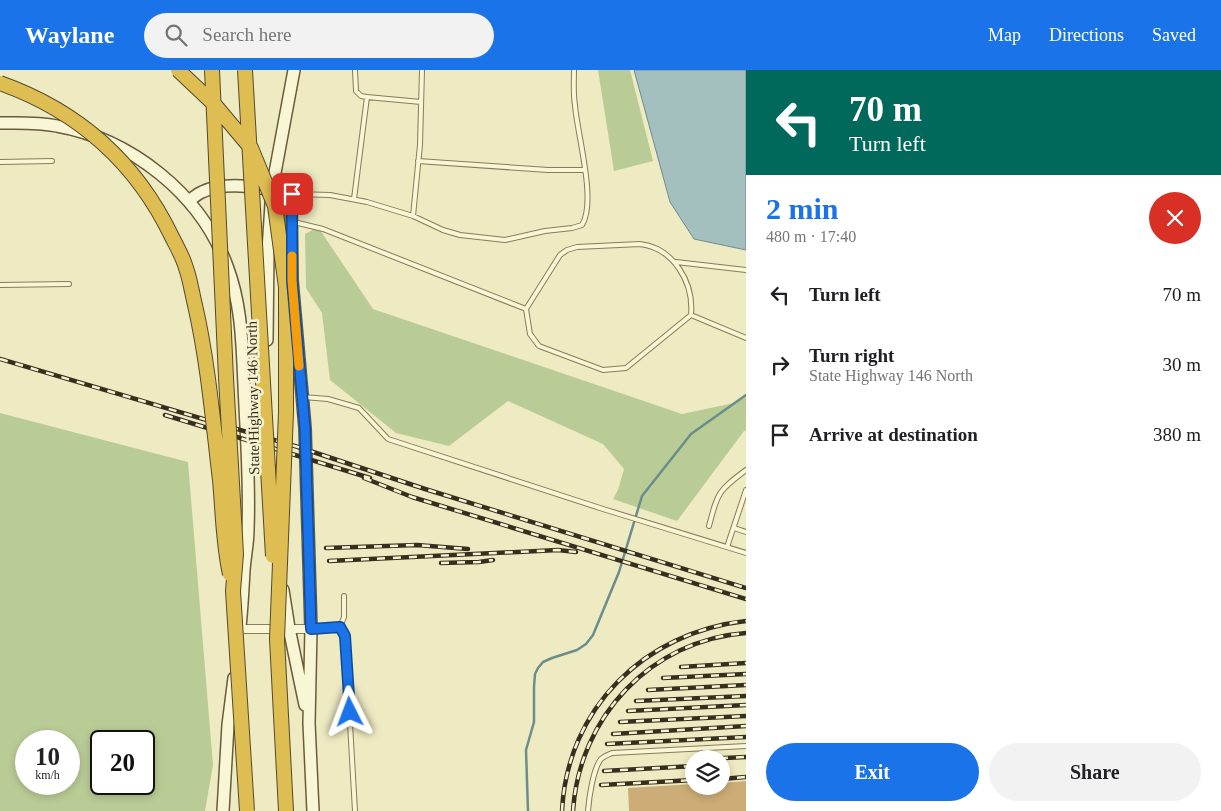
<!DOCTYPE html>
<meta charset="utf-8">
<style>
body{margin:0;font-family:"Times New Roman",serif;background:#f2f2f2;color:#202124;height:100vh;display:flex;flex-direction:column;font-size:19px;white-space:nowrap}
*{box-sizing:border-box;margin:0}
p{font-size:16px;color:#757577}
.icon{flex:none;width:28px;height:28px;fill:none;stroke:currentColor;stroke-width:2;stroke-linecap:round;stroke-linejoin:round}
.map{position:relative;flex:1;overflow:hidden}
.details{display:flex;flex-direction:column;background:#fff;width:475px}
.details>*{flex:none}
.guide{background:#00695c;color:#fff;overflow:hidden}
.buttons{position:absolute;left:685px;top:680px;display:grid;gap:10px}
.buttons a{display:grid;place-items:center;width:45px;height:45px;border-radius:50%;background:#fff;box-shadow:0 2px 8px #0003;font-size:25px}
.speed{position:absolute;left:15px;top:660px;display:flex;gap:10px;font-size:25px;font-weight:700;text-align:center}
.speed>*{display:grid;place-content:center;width:65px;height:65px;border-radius:50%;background:#fff;box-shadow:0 2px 8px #0003;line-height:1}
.speed small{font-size:12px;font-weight:400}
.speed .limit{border:2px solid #111;border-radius:8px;background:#fff;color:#111}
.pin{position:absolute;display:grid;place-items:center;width:42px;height:42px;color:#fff;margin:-21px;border-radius:10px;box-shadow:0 2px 8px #0006}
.me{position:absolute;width:55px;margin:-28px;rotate:357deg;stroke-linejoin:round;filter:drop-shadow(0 0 4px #0008)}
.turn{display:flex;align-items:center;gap:18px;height:105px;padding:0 20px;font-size:22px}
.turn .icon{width:65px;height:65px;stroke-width:2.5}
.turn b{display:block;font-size:35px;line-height:42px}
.round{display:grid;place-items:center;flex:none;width:52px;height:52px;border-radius:26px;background:#f2f2f2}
.summary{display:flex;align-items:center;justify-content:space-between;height:85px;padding:0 20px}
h1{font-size:30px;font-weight:600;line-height:38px;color:#1a73e8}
.cta{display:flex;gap:10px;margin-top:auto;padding:10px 20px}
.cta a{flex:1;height:58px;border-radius:30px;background:#1a73e8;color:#fff;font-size:20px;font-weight:600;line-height:58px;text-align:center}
.cta a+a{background:#f2f2f2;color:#202124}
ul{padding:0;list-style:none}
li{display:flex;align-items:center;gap:15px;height:70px;padding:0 20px}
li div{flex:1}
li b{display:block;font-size:19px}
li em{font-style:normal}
header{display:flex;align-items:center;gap:30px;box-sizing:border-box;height:70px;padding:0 25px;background:#1a73e8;color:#fff}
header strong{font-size:24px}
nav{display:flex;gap:28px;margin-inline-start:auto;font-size:18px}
.search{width:350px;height:45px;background:#f2f2f2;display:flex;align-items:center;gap:12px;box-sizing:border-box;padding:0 18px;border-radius:28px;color:#757577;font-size:19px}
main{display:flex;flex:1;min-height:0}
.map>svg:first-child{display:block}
.green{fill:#bacc96;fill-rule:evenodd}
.water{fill:#a4c0be;stroke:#6b8e8d}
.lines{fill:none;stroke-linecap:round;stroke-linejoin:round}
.stream{stroke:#6b8e8d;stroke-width:2.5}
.building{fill:#ccad77}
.lane-casing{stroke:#887c59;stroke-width:6}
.street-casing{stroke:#887c59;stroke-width:10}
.secondary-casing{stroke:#695c3c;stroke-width:14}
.highway-casing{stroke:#55482d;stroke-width:16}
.lane{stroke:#f9f6d5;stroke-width:4}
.street{stroke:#f9f6d5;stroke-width:8}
.secondary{stroke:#f9f6d5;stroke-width:11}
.highway{stroke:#debe52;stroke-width:14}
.rail-casing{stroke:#372f1d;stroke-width:4.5}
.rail{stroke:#f5f3d1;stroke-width:2.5;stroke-dasharray:8;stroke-linecap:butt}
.highway-bridge-casing{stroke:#55482d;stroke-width:16;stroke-linecap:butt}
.highway-bridge{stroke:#debe52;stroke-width:14}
.route-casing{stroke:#114b97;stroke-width:12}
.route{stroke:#1a73e8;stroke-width:9}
.slow{stroke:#f59e0b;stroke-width:9}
.labels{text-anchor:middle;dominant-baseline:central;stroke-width:5;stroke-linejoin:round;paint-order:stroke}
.street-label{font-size:15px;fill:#372f1d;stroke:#f5f3d1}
</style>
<header>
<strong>Waylane</strong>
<div class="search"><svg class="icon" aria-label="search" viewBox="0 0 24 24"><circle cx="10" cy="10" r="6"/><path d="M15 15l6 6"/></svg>Search here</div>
<nav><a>Map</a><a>Directions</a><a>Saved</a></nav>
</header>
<main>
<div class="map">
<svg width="746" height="741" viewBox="0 0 746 741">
<rect width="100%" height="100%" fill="#eeeac2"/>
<!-- green -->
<path class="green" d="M598,0H630L653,91L614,101Z
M318,157L373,239L682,344L734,333L746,325V361H744L677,451L613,429L618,420L624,399L603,374L508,331L449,376L396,363L330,310L322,243L306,218L305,164Z
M0,343L188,392L213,695L205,741H0ZM69,671V714H26V671ZM144,671V714H101V671Z"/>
<!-- water -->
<path class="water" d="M634,0H746V180L694,169L670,132Z"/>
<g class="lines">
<!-- stream -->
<path class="stream" d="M528,741L526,680L534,652V617L535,604L538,598L543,592L552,588L577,580L586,574L593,565L619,502L642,426L691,364L746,325"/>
</g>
<!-- building -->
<path class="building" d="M746,711V741H629L628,718L694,714V716H721V713Z"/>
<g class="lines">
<!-- lane casing -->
<g class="lane-casing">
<path id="lane" d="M367,27L421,32
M418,91L548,100H585
M0,92L52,91
M294,124L330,125L367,132L413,146L443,160L460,165L505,170L545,161L572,158L582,155C597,131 577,64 575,35C573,24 574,12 574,0
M354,129L367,27L361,26L356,21L355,0
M413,146L420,75L422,0
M294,152L323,159L526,239L560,185L567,180L577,177L640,174C674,178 694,213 691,245L626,298L603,300L539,276L530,264L526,239
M676,192L746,200
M0,215L69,214
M691,245L746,268
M303,327L328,329L359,338L388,369L603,439L746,483
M709,456C718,422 718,421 746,400
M734,458L746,462
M727,477L746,420
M340,557L345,566L355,741
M314,559L340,557L344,547V526
M588,741C589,728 593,699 601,689C604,686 608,685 612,683L746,676"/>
</g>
<!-- street casing -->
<g class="street-casing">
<path id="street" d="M240,559H311"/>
</g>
<!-- secondary casing -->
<g class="secondary-casing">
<path id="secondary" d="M0,53C19,53 38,52 57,56C131,69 201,124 227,196C242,235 242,275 244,315C246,363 250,411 248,459C248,473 245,487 244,500C243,519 242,538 240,557
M189,131C193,128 197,124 202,122C227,110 265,118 291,124L292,210L305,358L311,559L309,653L313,741
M267,270L268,180L272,119L294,0
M283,520L289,558L305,635
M223,741L228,655L234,608"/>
</g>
<!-- highway casing -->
<g class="highway-casing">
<path id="highway" d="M277,569L286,741"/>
</g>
<!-- lane -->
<use href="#lane" class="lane"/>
<!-- street -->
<use href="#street" class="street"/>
<!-- secondary -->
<use href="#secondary" class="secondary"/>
<!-- highway -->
<use href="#highway" class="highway"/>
<!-- rail casing -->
<g class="rail-casing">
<path id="rail" d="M0,289L298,377L425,419L746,518
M165,345L370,408
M364,408L412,427L746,529
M326,478L417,475L468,479
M329,491L558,480L576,482
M441,493L479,492L493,490
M681,597L746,593
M663,608L746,604
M648,620L746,615
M636,631L746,626
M628,641L746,635
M620,652L746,646
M613,664L746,656
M607,674L746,667
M704,689L746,687
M604,701L694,696
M721,709L746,707
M601,715L694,710
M562,741C567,638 645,562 746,551
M573,741C579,647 651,570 746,563"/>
</g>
<!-- rail -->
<use href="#rail" class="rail"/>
<!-- highway-bridge casing -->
<g class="highway-bridge-casing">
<path id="highway-bridge" d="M178,0L214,34L251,78L275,136L286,217V342L277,569
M212,0L226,308L236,484L233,521L247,741
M245,0L273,486
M0,13C79,41 136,92 172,167C177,177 183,187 186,198C190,209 192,223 195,235C208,292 213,352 220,410C223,442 223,473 230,504"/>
</g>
<!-- highway-bridge -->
<use href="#highway-bridge" class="highway-bridge"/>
</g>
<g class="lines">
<!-- route casing -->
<g class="route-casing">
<path id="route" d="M292,124V210L305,358L311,559L340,557L345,566L350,642"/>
</g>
<!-- route -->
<use href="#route" class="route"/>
<!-- slow -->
<path class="slow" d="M292,186V210L299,296"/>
</g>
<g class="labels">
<!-- street labels -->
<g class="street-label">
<text transform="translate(253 328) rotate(-91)">State Highway 146 North</text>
</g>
</g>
</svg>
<div class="buttons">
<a><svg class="icon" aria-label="layers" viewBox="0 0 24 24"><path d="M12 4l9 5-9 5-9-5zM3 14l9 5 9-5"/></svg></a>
</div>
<div class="speed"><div>10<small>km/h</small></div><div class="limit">20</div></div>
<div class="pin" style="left:292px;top:124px;background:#d93025"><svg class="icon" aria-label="arrive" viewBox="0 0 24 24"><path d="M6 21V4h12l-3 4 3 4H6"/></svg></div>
<svg class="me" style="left:350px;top:642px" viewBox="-20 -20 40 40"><path d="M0-17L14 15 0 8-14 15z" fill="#1a73e8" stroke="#fff" stroke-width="4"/></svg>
</div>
<section class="details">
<div class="guide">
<div class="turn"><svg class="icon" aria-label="left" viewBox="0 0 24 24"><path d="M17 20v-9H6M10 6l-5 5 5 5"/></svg><div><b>70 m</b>Turn left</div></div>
</div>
<div class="summary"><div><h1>2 min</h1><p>480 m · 17:40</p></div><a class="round" style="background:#d93025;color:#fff"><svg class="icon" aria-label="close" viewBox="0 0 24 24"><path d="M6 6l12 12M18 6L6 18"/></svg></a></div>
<ul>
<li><svg class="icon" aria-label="left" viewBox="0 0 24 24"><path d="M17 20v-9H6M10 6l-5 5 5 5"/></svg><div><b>Turn left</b></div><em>70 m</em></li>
<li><svg class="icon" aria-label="right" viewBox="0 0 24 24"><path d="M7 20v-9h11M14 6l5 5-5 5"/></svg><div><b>Turn right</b><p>State Highway 146 North</p></div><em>30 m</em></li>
<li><svg class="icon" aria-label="arrive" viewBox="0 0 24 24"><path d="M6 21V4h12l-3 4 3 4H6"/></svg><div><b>Arrive at destination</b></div><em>380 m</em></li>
</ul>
<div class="cta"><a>Exit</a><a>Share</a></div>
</section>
</main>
